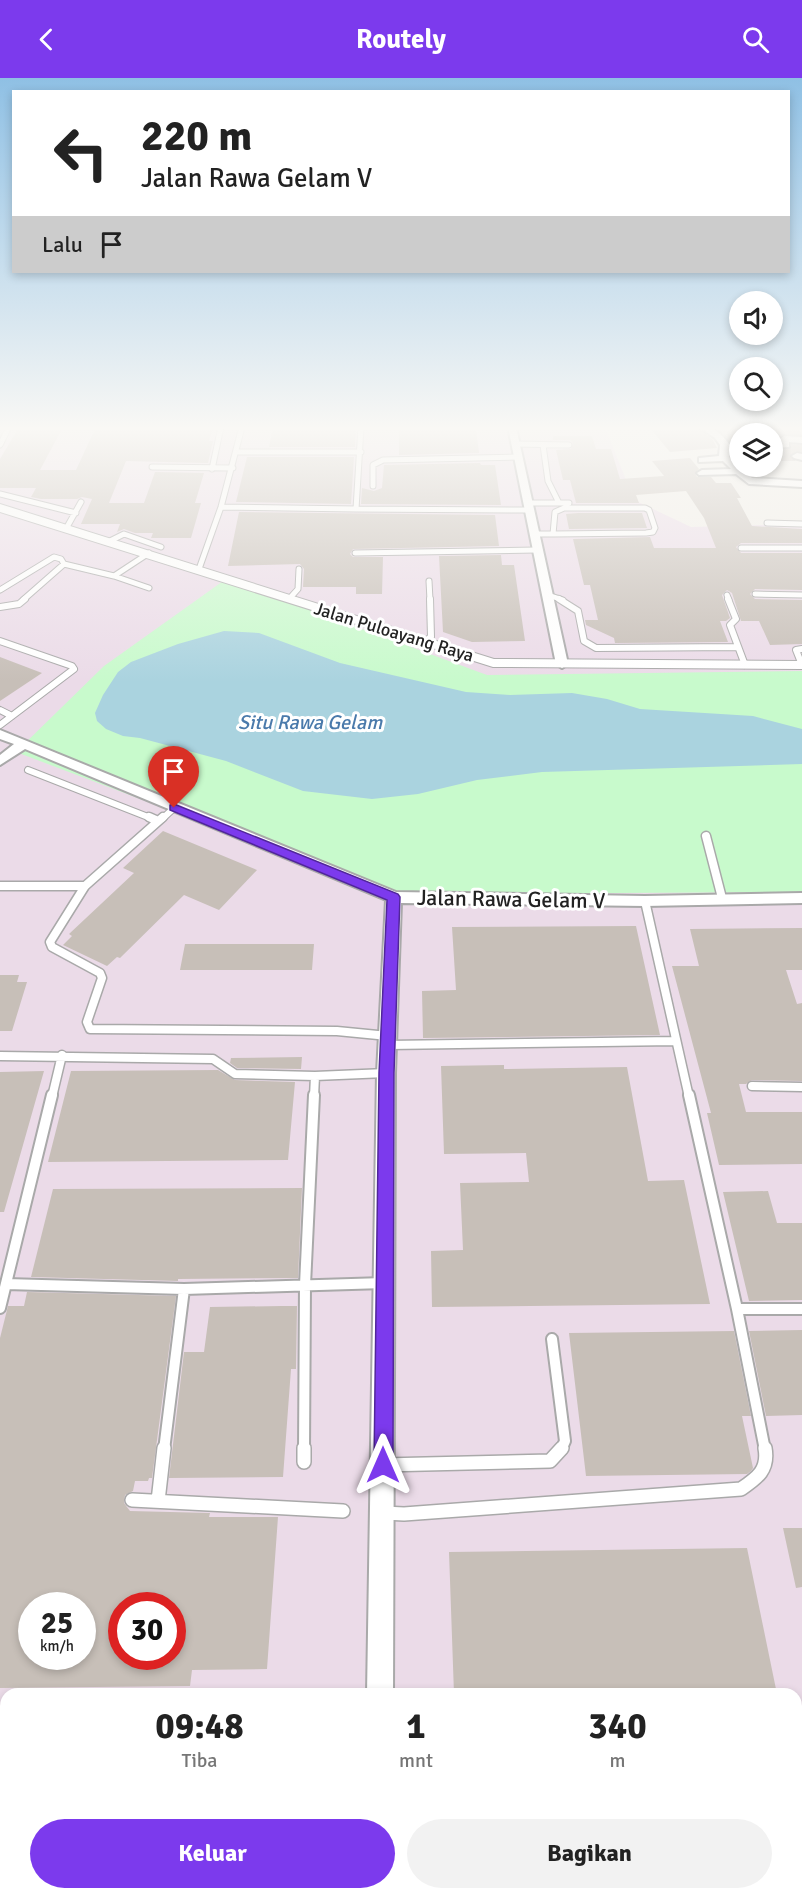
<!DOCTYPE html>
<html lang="id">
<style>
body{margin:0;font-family:Signika,sans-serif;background:#f2f2f2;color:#222;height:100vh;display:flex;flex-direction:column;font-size:22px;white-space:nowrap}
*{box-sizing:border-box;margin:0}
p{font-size:20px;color:#767676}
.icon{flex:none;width:33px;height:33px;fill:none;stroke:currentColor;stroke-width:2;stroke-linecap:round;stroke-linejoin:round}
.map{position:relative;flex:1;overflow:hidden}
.details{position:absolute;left:0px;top:1610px;width:802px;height:212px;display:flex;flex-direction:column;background:#fff;border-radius:18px 18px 0 0;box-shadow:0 3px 9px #0003}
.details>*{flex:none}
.top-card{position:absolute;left:12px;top:12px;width:778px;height:183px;border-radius:0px;box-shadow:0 3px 9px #0003;background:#fff;color:#222;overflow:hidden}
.buttons{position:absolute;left:729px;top:213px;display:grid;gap:12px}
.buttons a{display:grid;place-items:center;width:54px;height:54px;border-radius:50%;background:#fff;box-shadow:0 3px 9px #0003;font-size:30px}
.speed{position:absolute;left:18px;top:1514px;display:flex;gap:12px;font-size:30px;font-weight:700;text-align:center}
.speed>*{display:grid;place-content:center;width:78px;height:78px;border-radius:50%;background:#fff;box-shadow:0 3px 9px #0003;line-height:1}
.speed small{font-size:15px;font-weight:400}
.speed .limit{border:9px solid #d22;background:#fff;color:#111}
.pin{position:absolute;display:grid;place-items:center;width:51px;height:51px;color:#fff;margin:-62px -26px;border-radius:50% 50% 50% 0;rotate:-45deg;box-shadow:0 0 6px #0007}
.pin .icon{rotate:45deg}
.me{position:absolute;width:66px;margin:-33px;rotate:0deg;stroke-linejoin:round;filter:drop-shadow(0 0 4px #0008)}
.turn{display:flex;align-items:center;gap:21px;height:126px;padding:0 30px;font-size:27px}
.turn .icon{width:78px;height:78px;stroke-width:2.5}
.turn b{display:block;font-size:42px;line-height:51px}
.then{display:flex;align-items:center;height:57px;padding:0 30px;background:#0003;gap:12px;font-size:22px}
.eta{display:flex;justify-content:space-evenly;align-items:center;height:102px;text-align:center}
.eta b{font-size:36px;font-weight:800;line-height:42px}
.cta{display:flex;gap:12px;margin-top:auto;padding:12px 30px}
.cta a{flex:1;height:69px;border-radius:36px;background:#7c3aed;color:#fff;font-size:24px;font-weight:800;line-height:69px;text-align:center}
.cta a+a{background:#f2f2f2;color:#222}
header{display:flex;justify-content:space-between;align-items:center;height:78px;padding:0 30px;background:#7c3aed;color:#fff;font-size:27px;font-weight:800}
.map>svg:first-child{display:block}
.industrial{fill:#ebdbe8;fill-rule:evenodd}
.park{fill:#c8facc}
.water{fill:#aad3df}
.building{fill:#c7bfb8;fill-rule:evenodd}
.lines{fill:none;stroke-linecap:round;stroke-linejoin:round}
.service-far4-casing{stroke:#a9a9a9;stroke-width:7}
.service-far3-casing{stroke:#a9a9a9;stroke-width:8}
.service-far2-casing{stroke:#a9a9a9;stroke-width:11}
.service-far1-casing{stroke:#a9a9a9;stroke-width:14}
.service-casing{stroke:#a9a9a9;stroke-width:16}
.minor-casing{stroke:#a9a9a9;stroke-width:4}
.tertiary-casing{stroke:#a9a9a9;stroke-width:2}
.service-far4{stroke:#fff;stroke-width:5}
.service-far3{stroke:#fff;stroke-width:6}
.service-far2{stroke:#fff;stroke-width:8}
.service-far1{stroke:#fff;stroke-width:10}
.service{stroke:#fff;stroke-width:13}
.minor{fill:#fff;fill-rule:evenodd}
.tertiary{fill:#fff;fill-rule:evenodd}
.route{fill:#7c3aed;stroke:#51269a;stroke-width:1.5}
.labels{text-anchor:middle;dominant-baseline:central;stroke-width:6;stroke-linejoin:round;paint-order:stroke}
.far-street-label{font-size:18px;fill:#222;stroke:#fff}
.far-water-label{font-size:20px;font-style:italic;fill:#4a7aab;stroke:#fff}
.street-label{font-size:22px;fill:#222;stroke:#fff}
</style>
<header><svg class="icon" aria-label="back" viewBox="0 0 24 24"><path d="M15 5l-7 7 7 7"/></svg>Routely<svg class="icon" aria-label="search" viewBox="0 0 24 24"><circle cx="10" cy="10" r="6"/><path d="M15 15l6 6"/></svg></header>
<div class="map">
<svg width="802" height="1820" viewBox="0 0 802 1820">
<rect width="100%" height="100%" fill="#f2efe9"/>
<!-- industrial -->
<path class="industrial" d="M0,349H605L634,422L691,449L802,446V1820H0ZM32,1527H82V1578H32ZM122,1527H172V1578H122ZM6,1616H796V1815H6Z"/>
<!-- park -->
<path class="park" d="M226,501L487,597L802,593V814L392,816L16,674L104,588Z"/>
<!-- water -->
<path class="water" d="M224,553L259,555L340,585L466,614L510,617L572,615L607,621L640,631L753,638L802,651V686L542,694L477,702L418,716L372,721L303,713L226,683L140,660L123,658L106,651L97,643L95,635L103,617L118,594L131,584L178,566Z"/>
<!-- building -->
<path class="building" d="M19,349H63L40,392H76L96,349H213L209,363H213L208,385L126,383L109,425H144L155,394L204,395L195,425H201L191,460H151L153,455H135L124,451L117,454L120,446H81L92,421L82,419L77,421H41L31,419L36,410H0V381Z
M273,349H356L355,369H269Z
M649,349H697L713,362L717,370L670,374Z
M714,349H740V386L731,377L732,366Z
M761,349L798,350L802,357L784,356L778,362H772V356H764Z
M399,350H476L479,375L399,377Z
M553,358H592L596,371H611L620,401L664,398L652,383L690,380L699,391L695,395L697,399H711L716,405H731L741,420H737L752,448L802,451V465H741L736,469L741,475H802V512L755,511L750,516L755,521L802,522V566L770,567L759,543H741L732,515L727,512L722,517L730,540L726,543H720L728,564L615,565L614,560L586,547L585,542H598L590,507H584L573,461L650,459L654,470H716L704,440L686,413L636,417L639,425H576L570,402H563L556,372L571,371L573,365L570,362H553Z
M791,366L802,367V374L796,373L790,378L796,383H779L772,372L789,371Z
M247,379H354L351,426L236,424Z
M480,385L481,387H495L501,427L361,426L362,410L374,413L382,410L384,387Z
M239,434L495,437L499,468L353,471L350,476L353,479H383L382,516H356V509H303L304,491L300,486L228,488Z
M578,435H642L647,450L569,451L566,436Z
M501,477L502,487H514L525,563L472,564L443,554L439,478Z
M0,579L42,595L0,623Z
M163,753L257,792L219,832L184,817L120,880L117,879L107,888L63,867L72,858L69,856L134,795L123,790Z
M636,848L660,957L423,960L422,913L456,912L452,849Z
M802,850V892H786L797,926L802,925V1003L752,1002L746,1006H739L746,1034H802V1086L719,1087L707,1035H711L672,888H699L690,851Z
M185,866H314L312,892H180Z
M0,897H19L17,904H27L12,953H0Z
M302,979L301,991L237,990L230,985L231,980Z
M504,987V991L627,989L648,1103L684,1102L710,1226L432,1229L431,1173L463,1172L460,1105L529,1104L526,1075L444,1076L441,988Z
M218,992L235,1002L295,1004L288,1082L48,1084L71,993Z
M44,993L4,1134H0V994Z
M302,1110L298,1200L178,1201V1203L31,1199L53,1111Z
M768,1113L777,1145H802V1222L749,1223L723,1114Z
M27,1214L176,1218L152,1400H149L148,1403H135L133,1413L125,1417L124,1425L130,1433L210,1435L209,1439H278L267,1591L192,1592L190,1608L0,1610V1260L8,1228H24ZM32,1527H82V1578H32ZM122,1527H172V1578H122Z
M282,1228H297L296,1291H291L283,1399L169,1400L184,1274H204L210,1229Z
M802,1252V1337L766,1338L749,1253Z
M734,1253L751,1338H742L753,1390L751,1393L747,1396L586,1398L569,1255Z
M783,1450H802V1509L796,1510Z
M747,1470L777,1616H454L449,1474Z"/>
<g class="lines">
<!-- service-far4 casing -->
<g class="service-far4-casing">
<path id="service-far4" d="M515,366L569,367
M0,367L9,349
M543,367L548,403L559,425
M238,374H361
M152,389L233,390
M212,391L221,349
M373,408V387L383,382L518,379
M0,416L76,435
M527,425H569
M221,429L356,431L361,349
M564,430H645L649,432L655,450L653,454L646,455L553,456L555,434Z
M356,431L528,432
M767,445L802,446
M67,449L81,424
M533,456H553
M110,463L124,456L161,469
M741,470H802
M355,475L536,472
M199,491L221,429L242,349
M114,498L149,510
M429,503L430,522
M0,512L54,479L61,481L64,486L114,498L149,475
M545,516L563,522
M755,516L802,517
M727,517L729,522
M289,521L298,511L299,491
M23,522L64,486"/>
</g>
<!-- service-far3 casing -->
<g class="service-far3-casing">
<path id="service-far3" d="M559,521L578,533L584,563L596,570L738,569
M728,521L736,541L730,547L745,587
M0,529L19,526L25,521
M0,563L72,588L74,591L0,647
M424,564L431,559L430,521
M802,571L796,572L802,587
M0,632L12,638
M28,692L153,741
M162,741L174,730"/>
</g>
<!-- service-far2 casing -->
<g class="service-far2-casing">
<path id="service-far2" d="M149,739L158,743
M163,739L85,808L50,864L52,869L100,895L102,900L87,944L90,951L337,953L388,958
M706,758L722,820
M0,808H85
M645,823L689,1019
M389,967L675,963
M0,978L213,981L235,996L315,998L386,995
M752,1008L802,1009
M52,1019L62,977
M314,1019L315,998"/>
</g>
<!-- service-far1 casing -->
<g class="service-far1-casing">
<path id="service-far1" d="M689,1017L737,1231L765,1372
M6,1206L184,1211L384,1205
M0,1230L52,1017
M737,1231H802
M552,1261L565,1363L561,1372
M164,1372L184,1211
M304,1372L305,1207L314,1017"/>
</g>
<!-- service casing -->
<g class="service-casing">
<path id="service" d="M304,1384V1370
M383,1387L550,1383L562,1370
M132,1422L343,1433
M158,1423L164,1370
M384,1435L404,1436L741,1411C757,1400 769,1392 765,1370
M0,1645L6,1646
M274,1815V1820
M201,1820L202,1815"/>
</g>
<!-- minor casing -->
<g class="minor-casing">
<path id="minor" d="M508,349H516L568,586L562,590L556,586Z
M699,349C714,349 721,355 730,367L729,379L752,400L802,403V409L749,406L736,396L699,397L697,395L702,392L731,391L723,383L699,384V380L719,378L720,367L715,360Z
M749,349H758L762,356H753Z
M784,358L802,359V365L789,364V369L772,370V364H781L780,361Z
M797,375L802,376V382L794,380L792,378Z
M0,652L396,814L645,818L802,815V825L645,828L401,825L395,995L393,1616H367L377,995L386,822L25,671L0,687V677L14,666L0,661Z
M362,1815H390L391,1820H361Z"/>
</g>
<!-- tertiary casing -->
<g class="tertiary-casing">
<path id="tertiary" d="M0,426L494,581L802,583V591L493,589L0,434Z"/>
</g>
<!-- service-far4 -->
<use href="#service-far4" class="service-far4"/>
<!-- service-far3 -->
<use href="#service-far3" class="service-far3"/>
<!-- service-far2 -->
<use href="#service-far2" class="service-far2"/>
<!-- service-far1 -->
<use href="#service-far1" class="service-far1"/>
<!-- service -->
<use href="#service" class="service"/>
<!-- minor -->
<use href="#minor" class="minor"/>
<!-- tertiary -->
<use href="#tertiary" class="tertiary"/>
</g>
<!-- sky -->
<linearGradient id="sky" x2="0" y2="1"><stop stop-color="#8fc0e4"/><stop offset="0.58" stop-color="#f9f8f5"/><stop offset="1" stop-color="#f9f8f5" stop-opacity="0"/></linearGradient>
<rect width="802" height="604" fill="url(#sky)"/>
<!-- route -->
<path class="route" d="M174,726L398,816L400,819L394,995L393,1387L390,1394L383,1397L376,1394L374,1387L379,995L387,822L170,732V727Z"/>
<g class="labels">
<!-- far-street labels -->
<g class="far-street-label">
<text transform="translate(394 554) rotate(17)">Jalan Puloayang Raya</text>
</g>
<!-- far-water labels -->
<g class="far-water-label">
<text x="310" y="644">Situ Rawa Gelam</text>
</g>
<!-- street labels -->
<g class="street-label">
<text transform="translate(511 821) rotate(1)">Jalan Rawa Gelam V</text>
</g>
</g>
</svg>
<div class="buttons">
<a><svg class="icon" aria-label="sound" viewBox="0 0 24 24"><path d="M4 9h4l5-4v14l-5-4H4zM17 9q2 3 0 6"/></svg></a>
<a><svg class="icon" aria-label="search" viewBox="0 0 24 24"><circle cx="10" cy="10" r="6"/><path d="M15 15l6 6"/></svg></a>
<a><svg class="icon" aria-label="layers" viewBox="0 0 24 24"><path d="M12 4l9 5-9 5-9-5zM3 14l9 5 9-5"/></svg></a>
</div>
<div class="speed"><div>25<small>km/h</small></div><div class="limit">30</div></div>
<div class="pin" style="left:174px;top:730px;background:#d93025"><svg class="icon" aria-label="arrive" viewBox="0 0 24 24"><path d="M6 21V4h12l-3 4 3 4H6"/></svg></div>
<svg class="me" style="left:383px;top:1387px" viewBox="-20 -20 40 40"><path d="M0-17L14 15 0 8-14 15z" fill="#7c3aed" stroke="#fff" stroke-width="4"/></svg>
<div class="top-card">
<div class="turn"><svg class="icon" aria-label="left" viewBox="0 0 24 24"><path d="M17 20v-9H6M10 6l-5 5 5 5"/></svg><div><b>220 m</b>Jalan Rawa Gelam V</div></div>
<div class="then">Lalu<svg class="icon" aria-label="arrive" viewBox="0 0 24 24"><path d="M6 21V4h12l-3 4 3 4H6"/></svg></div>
</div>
<section class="details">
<div class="eta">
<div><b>09:48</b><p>Tiba</p></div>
<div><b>1</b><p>mnt</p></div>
<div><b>340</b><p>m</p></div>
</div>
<div class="cta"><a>Keluar</a><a>Bagikan</a></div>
</section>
</div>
